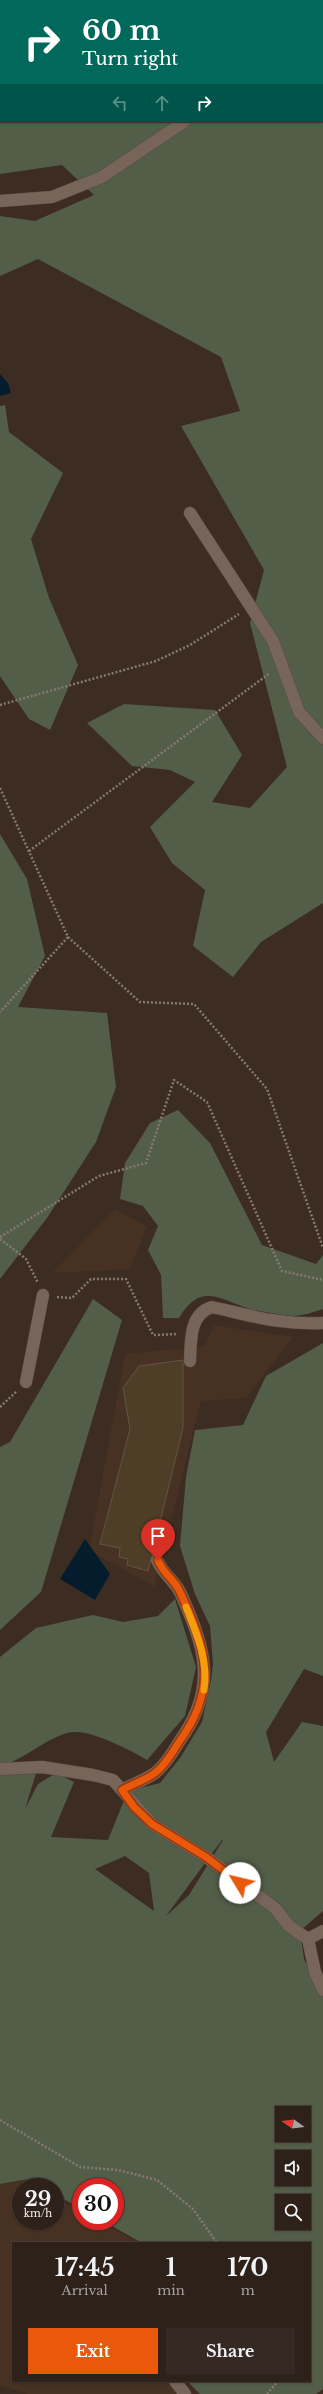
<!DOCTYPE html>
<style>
body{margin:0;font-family:"Libre Baskerville",serif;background:#352923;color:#f1f3f6;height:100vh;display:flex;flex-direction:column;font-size:15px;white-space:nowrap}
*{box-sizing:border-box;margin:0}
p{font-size:13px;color:#a7a3a2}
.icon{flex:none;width:22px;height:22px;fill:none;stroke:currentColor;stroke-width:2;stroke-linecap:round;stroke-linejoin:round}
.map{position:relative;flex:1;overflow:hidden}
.sheet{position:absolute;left:12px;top:2242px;width:299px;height:140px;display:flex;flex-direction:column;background:#2d211a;border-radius:0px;box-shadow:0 1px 3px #0004,0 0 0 1px #483e39}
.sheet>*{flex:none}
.top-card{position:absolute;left:0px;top:0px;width:323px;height:122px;box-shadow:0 1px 3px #0004,0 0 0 1px #483e39;background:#00695c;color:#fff;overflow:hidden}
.needle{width:26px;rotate:284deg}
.buttons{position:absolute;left:275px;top:2106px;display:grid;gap:8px}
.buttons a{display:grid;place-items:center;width:36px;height:36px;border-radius:0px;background:#2d211a;box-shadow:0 1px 3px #0004,0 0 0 1px #483e39;font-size:20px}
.speed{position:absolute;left:12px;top:2178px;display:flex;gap:8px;font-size:20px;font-weight:700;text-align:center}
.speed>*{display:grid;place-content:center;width:52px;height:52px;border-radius:50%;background:#2d211a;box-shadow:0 1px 3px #0004,0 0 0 1px #483e39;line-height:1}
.speed small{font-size:10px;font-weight:400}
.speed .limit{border:6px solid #d22;background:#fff;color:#111}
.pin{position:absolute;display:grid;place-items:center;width:34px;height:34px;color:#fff;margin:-41px -17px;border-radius:50% 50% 50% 0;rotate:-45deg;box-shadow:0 0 4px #0007}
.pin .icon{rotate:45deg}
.me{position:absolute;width:44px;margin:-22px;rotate:306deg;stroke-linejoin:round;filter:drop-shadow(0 0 3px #0008)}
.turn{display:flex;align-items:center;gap:14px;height:84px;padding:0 16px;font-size:18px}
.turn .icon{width:52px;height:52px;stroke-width:2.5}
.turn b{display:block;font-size:28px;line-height:34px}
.lanes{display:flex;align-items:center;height:38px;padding:0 16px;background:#0003;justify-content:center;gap:20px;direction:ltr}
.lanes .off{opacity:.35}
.eta{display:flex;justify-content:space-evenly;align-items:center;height:68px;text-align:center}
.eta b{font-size:24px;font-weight:700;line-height:28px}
.button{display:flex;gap:8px;margin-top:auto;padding:8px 16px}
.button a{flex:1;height:46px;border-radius:0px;background:#ea580c;color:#fff;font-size:16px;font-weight:700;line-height:46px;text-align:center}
.button a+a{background:#352923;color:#f1f3f6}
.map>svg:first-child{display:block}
.built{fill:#473122}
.green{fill:#535e49;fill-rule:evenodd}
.water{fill:#041c2b}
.building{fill:#4e3e27;stroke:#615545}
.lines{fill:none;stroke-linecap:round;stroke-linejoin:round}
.minor-casing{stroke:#574941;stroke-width:13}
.path{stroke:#877970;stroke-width:2.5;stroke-dasharray:2 2;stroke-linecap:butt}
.minor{stroke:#776559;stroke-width:12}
.route-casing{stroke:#983908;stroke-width:10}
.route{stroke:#ea580c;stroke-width:7}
.slow{stroke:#f59e0b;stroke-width:7}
</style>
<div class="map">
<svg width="323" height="2394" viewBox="0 0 323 2394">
<rect width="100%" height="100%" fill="#3c2c22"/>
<!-- built -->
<path class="built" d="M115,1209L147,1227L130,1269L52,1273Z
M214,1325L293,1337L246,1398L201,1401L154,1587L89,1550L125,1354L205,1346Z
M28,2179L40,2187H21V2221H55V2198L81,2212V2221H98L140,2243H13V2381H181L192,2394H27L0,2385V2184Z"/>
<!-- green -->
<path class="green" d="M323,19V903L261,942L233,977L193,946L205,890L172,863L150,827L195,782L170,770L132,766L87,723L124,704L215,710L242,755L212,802L250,808L287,767L250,623L264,570L181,426L240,411L221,357L38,259L0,276V216L35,221L94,195L62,165L0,174V64L1,121H322Z
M5,405L9,432L63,473L31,539L49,598L78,665L50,730L29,719L0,676V406Z
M0,834L27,879L45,956L18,1007L107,1013L116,1087L96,1142L47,1218L0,1279Z
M178,1110L210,1143L262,1245L316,1264L323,1255V1309C314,1312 302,1316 293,1316C279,1315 264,1312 250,1309C220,1300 201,1281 179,1318H163L161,1275L148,1250L158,1226L143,1206L120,1199L125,1163L150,1123Z
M93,1299L122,1320L41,1592L0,1630V1447L10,1442Z
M323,1343V1676L304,1669L266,1732L274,1762L302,1722L323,1726V1911L300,1931L304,1959L323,1996V2389L316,2394H200L187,2381H310V2243H142L103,2221H115V2187H81V2209L55,2194V2187H43L28,2179L0,2184V1774L37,1770L25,1809L38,1784L56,1773L74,1782L51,1837L108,1840L125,1798L132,1790L160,1783L180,1758L202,1722L211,1681L213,1664L210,1626L195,1594L180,1546L186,1477L195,1430L243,1425L266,1376ZM223,1840L189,1895L166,1916L222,1840ZM125,1856L149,1873L154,1911L95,1869ZM282,2113H304V2135H282ZM282,2157H304V2179H282ZM282,2201H304V2223H282Z
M175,1599L196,1667L185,1716L147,1760C130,1750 87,1727 67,1733C43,1740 24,1760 0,1766V1657L36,1628L93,1615L123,1622L158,1616Z"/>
<!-- water -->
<path class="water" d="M0,374L8,383L11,393L0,396Z
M85,1539L110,1574L95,1600L60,1579Z"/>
<!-- building -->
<path class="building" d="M183,1360V1428L148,1571L127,1565L128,1559L119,1557L120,1548L100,1544L130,1429L123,1388L139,1366Z"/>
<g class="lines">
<!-- minor casing -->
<g class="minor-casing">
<path id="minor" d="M309,1L310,0
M0,201L52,197L102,177L185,121
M190,513L273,641L299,712L323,738
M190,1361C191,1341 189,1314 212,1307C253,1316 280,1325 323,1323
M26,1382L43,1295
M0,1769L42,1767L93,1775L113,1780L152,1824L206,1857L275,1908L289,1926L308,1939L315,1972L323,1990
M122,1790C133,1784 145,1780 155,1773C164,1766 173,1752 179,1742C218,1688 206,1649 180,1592C174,1580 163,1574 157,1560
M308,1939L323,1931
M175,2381L185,2394"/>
</g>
<!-- path -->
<path class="path" d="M0,705L156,661L190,645L239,614
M0,788L68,937L0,1012
M29,851L270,673
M68,937L140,1002L194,1004L267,1089L323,1248
M0,1237L99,1176L146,1163L174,1080L207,1102L282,1271L323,1280
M0,1239L26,1259L38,1283
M57,1297L72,1298L91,1279H126L153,1335L178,1334
M0,1407L17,1391
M0,2120L80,2167L118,2170L157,2180L193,2209L217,2243
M267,2394L278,2381"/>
<!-- minor -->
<use href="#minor" class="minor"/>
</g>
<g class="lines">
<!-- route casing -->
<g class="route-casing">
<path id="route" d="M158,1560C163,1574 175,1580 180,1592C206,1648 219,1688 179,1742C173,1752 164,1766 155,1773C145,1780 133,1784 122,1790L134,1807L152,1824L206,1857L240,1883"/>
</g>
<!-- route -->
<use href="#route" class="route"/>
<!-- slow -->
<path class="slow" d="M186,1607C196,1632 209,1662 204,1690"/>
</g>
</svg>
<div class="buttons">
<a><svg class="needle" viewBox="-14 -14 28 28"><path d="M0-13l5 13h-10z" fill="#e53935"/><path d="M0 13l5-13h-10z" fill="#a7a3a2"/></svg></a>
<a><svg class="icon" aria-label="sound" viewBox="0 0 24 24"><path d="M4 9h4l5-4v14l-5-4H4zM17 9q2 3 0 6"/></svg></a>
<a><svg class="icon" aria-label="search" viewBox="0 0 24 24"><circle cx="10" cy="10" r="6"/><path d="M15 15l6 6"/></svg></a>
</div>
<div class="speed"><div>29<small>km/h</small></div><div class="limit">30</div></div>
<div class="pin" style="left:158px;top:1560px;background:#d93025"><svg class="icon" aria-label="arrive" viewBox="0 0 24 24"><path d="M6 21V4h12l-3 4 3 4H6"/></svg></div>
<svg class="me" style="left:240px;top:1883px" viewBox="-20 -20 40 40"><circle r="19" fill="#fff"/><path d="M0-13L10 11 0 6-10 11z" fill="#ea580c"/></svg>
<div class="top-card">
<div class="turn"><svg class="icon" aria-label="right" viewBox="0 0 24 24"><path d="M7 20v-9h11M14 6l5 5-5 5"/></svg><div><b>60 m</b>Turn right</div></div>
<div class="lanes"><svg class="icon off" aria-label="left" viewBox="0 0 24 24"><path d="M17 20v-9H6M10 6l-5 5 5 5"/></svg><svg class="icon off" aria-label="ahead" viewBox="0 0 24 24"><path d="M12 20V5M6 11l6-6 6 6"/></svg><svg class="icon" aria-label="right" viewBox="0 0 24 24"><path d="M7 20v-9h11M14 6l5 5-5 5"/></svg></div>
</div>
<section class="sheet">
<div class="eta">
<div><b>17:45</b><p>Arrival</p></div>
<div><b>1</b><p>min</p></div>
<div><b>170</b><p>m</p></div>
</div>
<div class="button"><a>Exit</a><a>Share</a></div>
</section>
</div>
